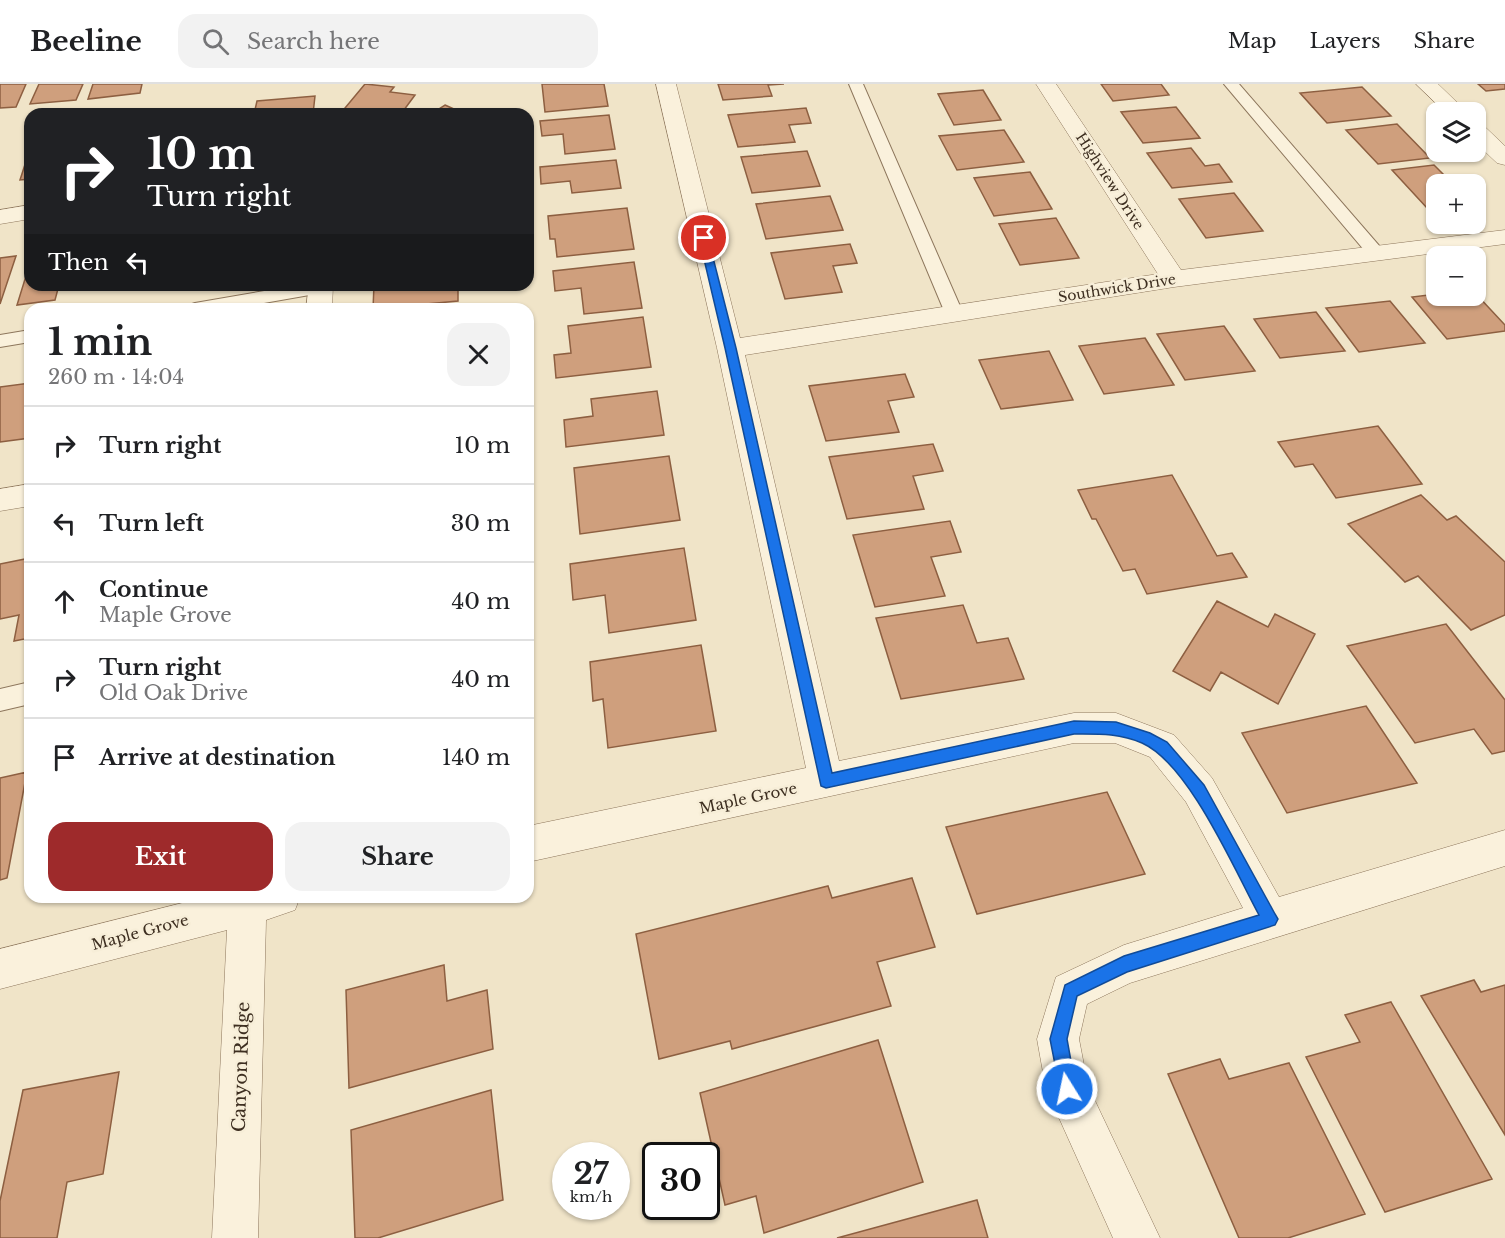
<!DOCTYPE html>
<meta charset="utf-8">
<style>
body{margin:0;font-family:"Libre Baskerville",serif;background:#f2f2f2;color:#202124;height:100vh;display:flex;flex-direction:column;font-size:22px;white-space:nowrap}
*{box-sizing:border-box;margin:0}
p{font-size:20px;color:#757577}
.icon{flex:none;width:33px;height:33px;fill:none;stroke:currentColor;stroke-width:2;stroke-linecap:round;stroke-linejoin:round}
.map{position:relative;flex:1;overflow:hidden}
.drawer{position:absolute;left:24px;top:219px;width:510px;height:600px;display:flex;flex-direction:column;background:#fff;border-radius:18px;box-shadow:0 2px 4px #0004}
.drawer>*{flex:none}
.banner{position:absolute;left:24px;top:24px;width:510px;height:183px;border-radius:18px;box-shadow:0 2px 4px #0004;background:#202124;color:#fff;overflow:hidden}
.tools{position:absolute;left:1426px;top:18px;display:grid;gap:12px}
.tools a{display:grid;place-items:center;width:60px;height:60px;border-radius:12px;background:#fff;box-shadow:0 2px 4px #0004;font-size:30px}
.speed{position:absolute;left:552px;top:1058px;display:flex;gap:12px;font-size:30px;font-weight:700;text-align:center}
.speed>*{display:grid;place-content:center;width:78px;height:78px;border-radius:50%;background:#fff;box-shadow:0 2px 4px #0004;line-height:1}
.speed small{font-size:15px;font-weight:400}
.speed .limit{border:3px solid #111;border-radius:9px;background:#fff;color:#111}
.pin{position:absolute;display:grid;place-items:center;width:51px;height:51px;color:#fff;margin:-26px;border:3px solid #fff;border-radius:50%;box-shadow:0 2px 6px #0007}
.me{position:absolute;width:66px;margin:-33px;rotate:350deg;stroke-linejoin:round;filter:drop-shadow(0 0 4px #0008)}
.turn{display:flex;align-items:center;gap:21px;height:126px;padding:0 24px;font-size:27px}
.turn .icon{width:78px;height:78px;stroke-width:2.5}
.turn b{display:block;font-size:42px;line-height:51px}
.then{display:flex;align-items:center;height:57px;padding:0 24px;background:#0003;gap:12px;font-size:22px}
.round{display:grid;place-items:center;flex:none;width:63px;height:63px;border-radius:18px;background:#f2f2f2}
.head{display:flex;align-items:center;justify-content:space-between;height:102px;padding:0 24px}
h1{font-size:36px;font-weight:700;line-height:45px}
.action{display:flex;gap:12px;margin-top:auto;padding:12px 24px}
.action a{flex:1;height:69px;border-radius:18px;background:#9e2a2b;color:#fff;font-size:24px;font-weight:700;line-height:69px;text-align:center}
.action a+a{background:#f2f2f2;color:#202124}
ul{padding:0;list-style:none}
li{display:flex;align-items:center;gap:18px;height:78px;padding:0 24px;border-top:2px solid #e0e0e0}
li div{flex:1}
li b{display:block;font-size:22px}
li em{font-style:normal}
header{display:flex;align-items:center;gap:36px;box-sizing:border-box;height:84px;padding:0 30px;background:#fff;border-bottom:2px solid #e0e0e0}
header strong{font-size:28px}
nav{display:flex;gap:33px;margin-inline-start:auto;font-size:21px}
.search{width:420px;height:54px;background:#f2f2f2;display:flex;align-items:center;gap:15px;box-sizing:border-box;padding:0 21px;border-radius:18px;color:#757577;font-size:22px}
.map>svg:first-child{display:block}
.building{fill:#cf9f7d;stroke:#8d5f41;stroke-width:1.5}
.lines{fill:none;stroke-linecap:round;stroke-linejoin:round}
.lane-casing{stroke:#8d765c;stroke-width:2}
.street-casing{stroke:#8d765c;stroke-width:1}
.lane{fill:#faf1dc;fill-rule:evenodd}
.street{fill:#faf1dc;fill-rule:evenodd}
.route{fill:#1a73e8;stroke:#114b97;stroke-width:1.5}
.labels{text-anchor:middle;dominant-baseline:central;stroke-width:5;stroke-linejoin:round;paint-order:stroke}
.far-street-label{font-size:14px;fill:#3d2e20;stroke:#f7eed8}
.street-label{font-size:15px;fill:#3d2e20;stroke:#f7eed8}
.near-street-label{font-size:18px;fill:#3d2e20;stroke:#f7eed8}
</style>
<header>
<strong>Beeline</strong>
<div class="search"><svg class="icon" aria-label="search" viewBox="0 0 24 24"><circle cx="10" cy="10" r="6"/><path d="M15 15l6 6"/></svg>Search here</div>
<nav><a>Map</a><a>Layers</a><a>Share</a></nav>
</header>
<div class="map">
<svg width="1505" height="1154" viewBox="0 0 1505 1154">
<rect width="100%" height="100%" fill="#f0e4c8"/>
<!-- building -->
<path class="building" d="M0,0H26L16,23L0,24Z
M39,0H83L76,16L30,20Z
M93,0H142L140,9L88,15Z
M365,0L394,3L390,8L415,11L401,30H340Z
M542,0H604L608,22L545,28Z
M718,0H784L768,1L772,12L723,16Z
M1101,0H1161L1169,11L1113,17Z
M1478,0H1505V5L1486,7Z
M1362,3L1391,32L1327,39L1300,9Z
M983,6L1001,36L954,41L938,10Z
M315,12L313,30H254L257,17Z
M445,21L465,30H431Z
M1176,23L1200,54L1143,59L1121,28Z
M806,24L811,39L789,41L795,58L738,63L728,31Z
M609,31L615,65L565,70L563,50L542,52L540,37Z
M1397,40L1430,74L1378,80L1346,46Z
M1004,46L1024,78L957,86L939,52Z
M1191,64L1205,82L1219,80L1232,98L1172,104L1147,69Z
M30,65V95L20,96Z
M807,67L820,102L752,109L741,73Z
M616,76L621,104L572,109L570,97L541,100L540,83Z
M1434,81L1453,100H1437V123L1427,124L1392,86Z
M1030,88L1052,125L994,132L974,94Z
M1234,109L1263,147L1206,154L1179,115Z
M830,112L843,146L766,155L756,120Z
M627,124L634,165L557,173L555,155H550L548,132Z
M1056,134L1079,174L1020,181L999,140Z
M850,160L857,179L833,182L842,208L785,215L771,169Z
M16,172L0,220V174Z
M634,178L642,224L584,230L581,204L555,207L553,187Z
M30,179V201H59L55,216L17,221Z
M374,201H458V217L373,225Z
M1437,210L1476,212V210L1505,241V247L1447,255L1412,213Z
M1390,217L1425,259L1359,268L1326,224Z
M1316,228L1345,267L1280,274L1254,235Z
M643,233L651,283L556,294L554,271L571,269L568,242Z
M1224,242L1255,287L1185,296L1157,250Z
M1145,254L1174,301L1104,310L1079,262Z
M1049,267L1073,316L1001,325L979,276Z
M905,290L914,313L888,317L899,348L826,357L809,302Z
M30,299V354L0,358V303Z
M657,307L664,351L566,363L564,336L593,332L591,315Z
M1378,342L1422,400L1336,414L1313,380L1295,383L1278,358Z
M933,360L943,387L913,392L924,425L847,435L829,373Z
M669,372L680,436L580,450L574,384Z
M1172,391L1217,472L1232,469L1247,493L1147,510L1135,485L1123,487L1096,435H1092L1078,406Z
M1421,411L1447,436L1456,432L1505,478V531L1471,546L1418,492L1405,498L1348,440Z
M950,437L961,468L931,473L945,512L875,523L853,451Z
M684,464L696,536L609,549L605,511L573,516L570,480Z
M30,474V554L14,557L19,531L0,535V480Z
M1217,517L1268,543L1275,530L1315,550L1278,620L1221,588L1210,607L1173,587Z
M963,521L977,559L1008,554L1024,595L901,615L876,534Z
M1446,540L1505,616V667L1492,670L1474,645L1415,659L1347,562Z
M701,561L716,647L608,664L603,615L593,617L590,578Z
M1366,622L1417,699L1287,729L1242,649Z
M27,688L7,794L0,796V694Z
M1107,708L1145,790L977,830L946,743Z
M912,794L935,863L877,878L891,922L732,965L730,957L659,975L636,850L828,802L832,814Z
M444,881L447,917L487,906L493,965L349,1004L346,906Z
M1474,896L1481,908L1505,901V1051L1421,912Z
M1391,918L1492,1095L1385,1128L1306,973L1360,958L1345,931Z
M878,956L923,1098L764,1149L756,1112L725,1121L700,1009Z
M1220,975L1229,995L1289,979L1365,1130L1288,1154H1239L1168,990Z
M119,988L103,1090L67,1098L57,1154H0V1117L23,1006Z
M491,1006L503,1116L378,1154H355L351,1046Z
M977,1116L988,1154H837Z"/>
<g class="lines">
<!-- lane casing -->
<g class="lane-casing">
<path id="lane" d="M849,0H863L963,229L961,233H947L945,229Z
M1224,0H1239L1382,165L1385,169L1382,173H1370Z
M299,201H329L330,203L327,207L321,209L229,225H186L189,221L195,219Z
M30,246V258L0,263V251Z
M30,598V620L0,627V605Z"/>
</g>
<!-- street casing -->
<g class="street-casing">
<path id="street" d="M656,0H676L740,254L1158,190L1036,0H1056L1181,186L1505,146V160L1174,203L745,271L839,677L1074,629H1116L1174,651L1212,694L1279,813L1505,746V782L1130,899L1087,920L1079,955L1088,1002L1160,1154H1113L1046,1005L1037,955L1056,893L1124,861L1243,824L1186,718L1150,673L1115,659H1074L528,778V742L806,684L717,264Z
M1416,0H1438L1467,28H1445Z
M1476,41L1484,42L1505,62V81L1497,79L1476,59Z
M30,121V135L0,140V126Z
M309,201H333L332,225H306Z
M30,400V422L0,427V405Z
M206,813H300L295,826L266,836L258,1154H212L227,846L0,905V865Z"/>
</g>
<!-- lane -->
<use href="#lane" class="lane"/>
<!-- street -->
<use href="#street" class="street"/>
</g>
<!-- route -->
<path class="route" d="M704,151L708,154L736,264L832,689L1074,637L1116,638L1150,649L1167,658L1204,701L1275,830L1278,835L1275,841L1127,888L1077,912L1067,955L1076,1005L1073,1011L1067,1014L1061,1011L1050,955L1065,901L1124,872L1259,831C1234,785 1189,680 1142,659C1119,649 1098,650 1074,650L826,704L821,702L725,264L699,154Z"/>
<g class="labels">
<!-- far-street labels -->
<g class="far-street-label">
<text transform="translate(1110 97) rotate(57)">Highview Drive</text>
<text transform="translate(1117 204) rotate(-9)">Southwick Drive</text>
</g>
<!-- street labels -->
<g class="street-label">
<text transform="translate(748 714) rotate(-12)">Maple Grove</text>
<text transform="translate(140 848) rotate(-15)">Maple Grove</text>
</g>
<!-- near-street labels -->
<g class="near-street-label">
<text transform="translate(241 983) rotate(-88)">Canyon Ridge</text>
</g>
</g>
</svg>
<div class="tools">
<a><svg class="icon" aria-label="layers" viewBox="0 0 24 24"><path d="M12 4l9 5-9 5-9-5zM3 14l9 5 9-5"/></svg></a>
<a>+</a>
<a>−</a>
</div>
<div class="speed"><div>27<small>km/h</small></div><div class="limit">30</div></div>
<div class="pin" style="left:704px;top:154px;background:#d93025"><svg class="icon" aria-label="arrive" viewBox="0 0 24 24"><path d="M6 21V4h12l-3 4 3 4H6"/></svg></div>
<svg class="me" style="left:1067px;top:1005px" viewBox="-20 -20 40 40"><circle r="17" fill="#1a73e8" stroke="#fff" stroke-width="3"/><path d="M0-11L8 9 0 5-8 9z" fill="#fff"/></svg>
<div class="banner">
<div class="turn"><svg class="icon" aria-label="right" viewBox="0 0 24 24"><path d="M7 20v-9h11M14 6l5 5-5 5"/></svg><div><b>10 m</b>Turn right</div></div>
<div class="then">Then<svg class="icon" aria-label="left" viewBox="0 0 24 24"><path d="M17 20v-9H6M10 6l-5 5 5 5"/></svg></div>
</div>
<section class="drawer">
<div class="head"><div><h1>1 min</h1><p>260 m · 14:04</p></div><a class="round"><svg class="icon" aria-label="close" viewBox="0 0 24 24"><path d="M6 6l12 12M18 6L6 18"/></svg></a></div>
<ul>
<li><svg class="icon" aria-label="right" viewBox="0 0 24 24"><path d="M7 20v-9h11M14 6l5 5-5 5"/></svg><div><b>Turn right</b></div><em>10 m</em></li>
<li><svg class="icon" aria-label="left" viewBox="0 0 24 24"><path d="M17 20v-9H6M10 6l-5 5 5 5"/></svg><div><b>Turn left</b></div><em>30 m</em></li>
<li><svg class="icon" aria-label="ahead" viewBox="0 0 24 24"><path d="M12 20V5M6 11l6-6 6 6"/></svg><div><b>Continue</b><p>Maple Grove</p></div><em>40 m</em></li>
<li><svg class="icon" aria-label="right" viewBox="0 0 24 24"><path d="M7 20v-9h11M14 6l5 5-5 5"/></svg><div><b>Turn right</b><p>Old Oak Drive</p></div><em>40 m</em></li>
<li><svg class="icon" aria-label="arrive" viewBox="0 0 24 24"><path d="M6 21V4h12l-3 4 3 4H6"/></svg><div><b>Arrive at destination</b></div><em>140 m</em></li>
</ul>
<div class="action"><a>Exit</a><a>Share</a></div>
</section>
</div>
